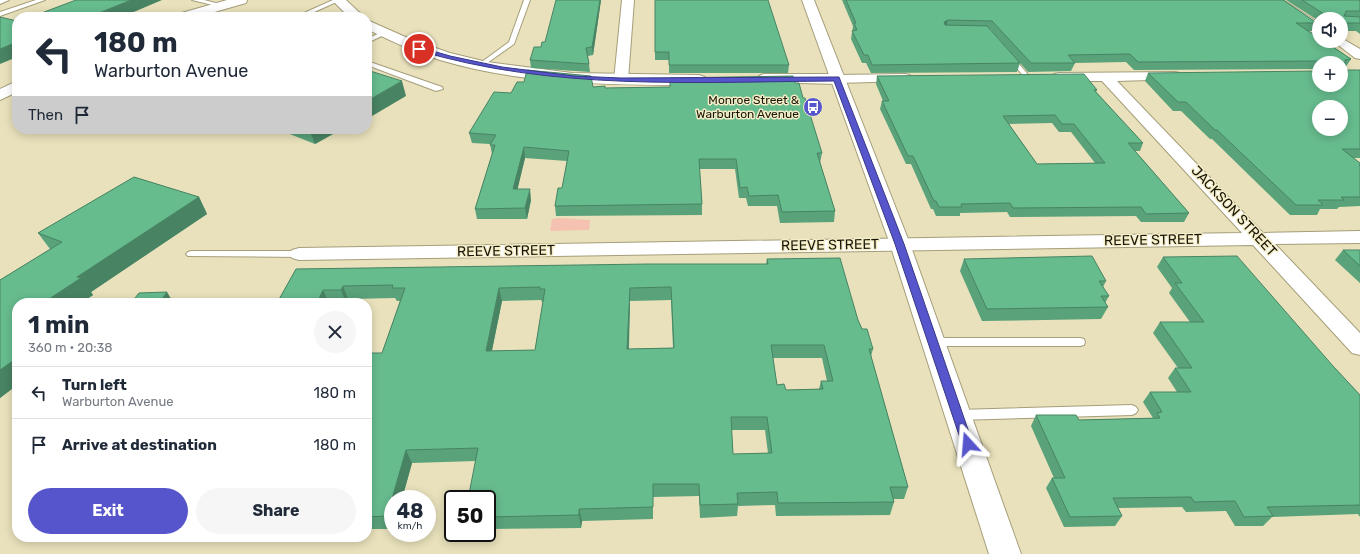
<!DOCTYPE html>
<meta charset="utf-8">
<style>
body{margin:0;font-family:Rubik,sans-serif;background:#f6f6f7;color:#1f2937;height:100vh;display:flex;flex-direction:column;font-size:15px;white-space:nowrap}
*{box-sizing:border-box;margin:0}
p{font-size:13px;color:#747a83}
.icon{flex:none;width:22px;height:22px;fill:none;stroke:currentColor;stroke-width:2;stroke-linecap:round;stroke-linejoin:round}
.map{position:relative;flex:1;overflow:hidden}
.panel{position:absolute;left:12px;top:298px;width:360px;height:244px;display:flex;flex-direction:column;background:#fff;border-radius:16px;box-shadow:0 2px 10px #0003}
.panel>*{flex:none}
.banner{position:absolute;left:12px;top:12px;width:360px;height:122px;border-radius:16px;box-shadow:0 2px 10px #0003;background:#fff;color:#1f2937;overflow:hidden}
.buttons{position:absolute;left:1312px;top:12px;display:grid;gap:8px}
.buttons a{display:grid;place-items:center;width:36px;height:36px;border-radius:50%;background:#fff;box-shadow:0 2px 10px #0003;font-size:20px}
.speed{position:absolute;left:384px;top:490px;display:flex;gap:8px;font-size:20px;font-weight:700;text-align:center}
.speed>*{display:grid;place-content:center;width:52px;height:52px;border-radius:50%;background:#fff;box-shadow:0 2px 10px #0003;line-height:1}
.speed small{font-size:10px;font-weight:400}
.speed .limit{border:2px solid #111;border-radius:6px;background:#fff;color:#111}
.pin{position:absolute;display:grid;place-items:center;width:34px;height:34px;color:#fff;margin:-17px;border:2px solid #fff;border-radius:50%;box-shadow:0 1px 4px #0007}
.me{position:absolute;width:44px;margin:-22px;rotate:341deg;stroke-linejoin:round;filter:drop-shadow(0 0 3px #0008)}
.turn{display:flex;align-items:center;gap:14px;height:84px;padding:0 16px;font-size:18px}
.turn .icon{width:52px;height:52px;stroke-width:2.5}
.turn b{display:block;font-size:28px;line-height:34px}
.then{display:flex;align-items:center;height:38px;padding:0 16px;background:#0003;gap:8px;font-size:15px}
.round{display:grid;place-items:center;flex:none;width:42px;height:42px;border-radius:21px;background:#f6f6f7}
.head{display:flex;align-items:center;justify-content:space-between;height:68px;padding:0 16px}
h1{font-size:24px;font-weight:700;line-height:30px}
.action{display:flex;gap:8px;margin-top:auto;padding:8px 16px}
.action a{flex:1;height:46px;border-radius:24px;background:#5655cc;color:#fff;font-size:16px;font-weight:700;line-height:46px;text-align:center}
.action a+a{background:#f6f6f7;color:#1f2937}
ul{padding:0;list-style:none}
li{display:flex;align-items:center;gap:12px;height:52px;padding:0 16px;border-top:1px solid #e0e1e3}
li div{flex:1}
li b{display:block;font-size:15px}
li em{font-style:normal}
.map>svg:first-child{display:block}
.green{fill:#f5c2b2}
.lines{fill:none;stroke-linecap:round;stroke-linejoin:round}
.service-casing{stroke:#a59e7a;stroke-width:2}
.minor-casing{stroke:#a59e7a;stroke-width:2}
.tertiary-casing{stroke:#a59e7a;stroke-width:2}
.secondary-casing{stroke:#a59e7a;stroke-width:2}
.service{fill:#fff;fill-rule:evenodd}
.minor{fill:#fff;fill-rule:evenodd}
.tertiary{fill:#fff;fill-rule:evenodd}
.secondary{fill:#fff;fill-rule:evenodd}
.wall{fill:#59a27a;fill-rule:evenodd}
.shaded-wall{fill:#488463}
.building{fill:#67bc8e;stroke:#488463;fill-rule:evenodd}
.route{fill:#5655cc;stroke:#383785}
.labels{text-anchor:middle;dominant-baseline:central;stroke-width:3;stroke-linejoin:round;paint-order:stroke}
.far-poi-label{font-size:12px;fill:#181608;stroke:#f5eec8;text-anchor:end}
.street-label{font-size:14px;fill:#181608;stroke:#f5eec8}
</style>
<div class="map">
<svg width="1360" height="554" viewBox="0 0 1360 554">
<rect width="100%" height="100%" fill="#e8e1bb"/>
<!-- green -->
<path class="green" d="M560,218L590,220L589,230L550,231L552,219Z"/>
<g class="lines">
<!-- service casing -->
<g class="service-casing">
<path id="service" d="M0,0H9L0,4Z
M36,0H45L0,16V12Z
M192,0H204L224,5L221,7Z
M333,0H341L303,17H295Z
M524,0H530L514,44L483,66H479V64L509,42Z
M202,9L225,16L226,17H216L200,12V10Z
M384,31L387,33L386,34L367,43V39Z
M1009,57H1013L1030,77V79H1026L1009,59Z
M367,61L442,87L443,89L436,91L367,65Z
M191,251H299L304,254L299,257L188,256L186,254L188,252Z
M933,338H1080L1084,339L1085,342L1084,345L1080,346H933L929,345L928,342L929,339Z
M1132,405L1136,407L1138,410L1136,413L1132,415L958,420L954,418L952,415L954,412L958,410Z"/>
</g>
<!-- minor casing -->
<g class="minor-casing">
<path id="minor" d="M622,0H634L628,80L626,83H616L614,80Z
M1269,0H1283L1319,23V32L1315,31Z
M1341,38L1360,49V59L1355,58L1333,41H1341Z
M1175,72L1180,73L1182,76L1180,79L1117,81L1263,233L1360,231V243L1275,244L1360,333V355L1352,353L1253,245L299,260L292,258L289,254L292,250L299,248L1242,233L1102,81H1059L1054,80L1052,77L1054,74L1059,73Z
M905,74L910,75L912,78L910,81L837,83L832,82L830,79L832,76L837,75Z"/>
</g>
<!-- tertiary casing -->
<g class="tertiary-casing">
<path id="tertiary" d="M227,0H247L246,3L197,17H176L178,14Z
M332,0H346L364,17H349Z
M367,20L410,39L450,53L487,62L572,73L699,75L705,77L707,80L705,83L699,85C612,85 523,85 440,60C414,52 391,41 367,29Z
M764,74H837L842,76L845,79L842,82L837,84L759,82L756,79L759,76Z
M17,81V92L0,100V89Z"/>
</g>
<!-- secondary casing -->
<g class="secondary-casing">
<path id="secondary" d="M802,0H814L910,244L1021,554H989L890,244Z"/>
</g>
<!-- service -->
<use href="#service" class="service"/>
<!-- minor -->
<use href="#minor" class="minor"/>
<!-- tertiary -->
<use href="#tertiary" class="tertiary"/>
<!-- secondary -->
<use href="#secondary" class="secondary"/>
</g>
<!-- wall -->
<path class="wall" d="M601,0L593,55L588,56L590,72L531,68L530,60L545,42Z
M655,0L789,65L788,73H669V60H655Z
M842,0H1283L1317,23L1312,31H1309L1351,59L1345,68V70H1360V158H1353L1360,163V206L1339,207L1337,209H1320L1317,215H1290L1212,139H1210L1181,111H1173L1145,81L1148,73L1319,85L1341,63H1319V69L1134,70L1126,62L1075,63L1071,71L1028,72L990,29H989L1020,63L1017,72L871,73L866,63H862L851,39L853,26Z
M1286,0H1360V34L1356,31H1341V19H1319V21Z
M877,76L1097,90L1096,92L1143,143L1140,151H1135L1189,213L1184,222H1141L1136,216L1010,217L1007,212L960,213V216H936L933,209H931L911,164H906L880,109L882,101H883L876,84ZM1052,123L1059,132H1071L1095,163L1037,164L1009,124Z
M795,83L803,98L822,153L820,163L835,211L834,222L780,223L777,206H748L746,198H739L735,169H699L702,204V215L556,216L555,206L562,188L567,161L525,158L517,189L531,200L527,219H477L475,209L492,154L490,144L472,143L469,133L511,93L593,87L605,88L670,87Z
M277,129H342L315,144Z
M134,177L199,197L207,214L91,292L93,295L81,303H17V385L0,398V280L50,249L38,233Z
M1343,250H1360V283L1335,260Z
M1163,257L1333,366L1360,395V517L1358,514L1272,517L1263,526H1235L1226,511L1186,512L1182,507L1118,508L1122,516L1115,526L1064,527L1046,488L1052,478H1054L1031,426L1036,415L1079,420L1153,418L1143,402L1150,392H1177L1168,378L1175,368H1178L1153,333L1160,322H1190L1169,293L1172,288L1157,267Z
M767,259L858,320L862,329L873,349L871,356L908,487L904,499H893L894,502L890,515L776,516L775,505L738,506L737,516L700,518L699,496L653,497V519L582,521L581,528L487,529V499L476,461L412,463L402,499H393V529H367V353H382L400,301H397L395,298L348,299L346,303H277L296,269L766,264ZM541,300L542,302H543L535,350L492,351L502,301ZM671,300L673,348L629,349L630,301ZM773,358H822L827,381H821L819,389L786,390L777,385ZM731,430H765L768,453L733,454Z
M964,259L1106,281L1103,287L1109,296L1105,303L1108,307L1101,319L982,321L960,271Z"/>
<!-- shaded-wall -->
<path class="shaded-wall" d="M131,0H162L122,17H89Z
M600,0H601L593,55L592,47Z
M948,20L946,28L942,30L944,22Z
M17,42V57L0,64V49Z
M402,81L406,96L367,119V101Z
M309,129H342L315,144Z
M524,147L525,158L515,200L513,189Z
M530,189L531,200L527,219L525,208Z
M199,197L207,214L91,292L93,295L81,303H43L77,277Z
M343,286L348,299L346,303L341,290Z
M499,288L502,301L489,364L486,351Z
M630,288V301L628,362L627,349Z
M323,290L329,303H317Z
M167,292L173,302L172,303H159Z
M17,358V385L0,398V370Z
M406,450L412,463L402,499H393V528L387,516Z
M579,509L582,521L581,528L579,515Z"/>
<!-- building -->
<path class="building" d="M76,0H131L89,17H31Z
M556,0H600L592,47L586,48L589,64L530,60L534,47H541L542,42H545Z
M655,0H768L789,65H669V52H655Z
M846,0H1283L1317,23H1296L1319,38V41H1324L1351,59L1345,60V70H1360V149H1342L1360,163V165H1359L1360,166V197H1341L1344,200H1318L1323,205H1296L1217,130H1215L1186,102H1178L1148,73L1319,71V85H1341V63H1325V61L1138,62L1130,54L1068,55L1075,63H1031L992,21L948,20L944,22L945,25L987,26L1020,63L872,65L868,55H864L852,31L857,30L854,23H856ZM1319,107H1341V129H1319Z
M1302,0H1360V11H1346L1344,16L1360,17V23H1341V19H1325L1324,14Z
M203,15L208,17H199Z
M0,17L17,21V42L0,49Z
M367,70L402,81L367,101Z
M527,70L591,76L593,87L605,86V88L670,87V78L793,76L795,83H799L803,98H805L822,153H817L835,211L782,212L778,195L749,196L747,187L740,188L736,159H699L702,204L555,206L558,188H562L569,151L524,147L513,189H530L525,208L475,209L495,145H490L496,135L469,133L494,92L511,93L517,82H524Z
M1084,74L1097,90H1094L1143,143H1128L1189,213L1146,214L1141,207L1013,208L1010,203L961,204L962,207H939L936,201H934L913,156H908L882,101H889L877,76ZM1055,115L1062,124H1074L1105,163L1037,164L1003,116Z
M134,177L199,197L77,277L81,278L43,303H17V358L0,370V280L62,242L38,233Z
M1343,250H1360V266Z
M1092,256L1106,281H1099L1109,296H1101L1108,307L987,309L964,259Z
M1237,256L1333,366L1360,395V505L1267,507L1273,516L1244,517L1235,501L1194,502L1191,497L1113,498L1122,516L1070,517L1052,478H1065L1036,415H1076L1079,420L1160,418L1157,413L1162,412L1150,392H1191L1175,368H1192L1160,322H1204L1175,283H1182L1163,257Z
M840,258L858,320L862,329H867L873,349H869L908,487H890L894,502L778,503L777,492L737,493L738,504L700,505L699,484H653V507L579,509V515L487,517V499H468L478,448L406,450L387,516L367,517V353H382L405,288H392L393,285L343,286L341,290H323L317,303H277L296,269L648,264H768L767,259ZM540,287V289H545L535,350L486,351L499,288ZM671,287L674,348L627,349L630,288ZM771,345H824L833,381H821L823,389L786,390L784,384L777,385ZM731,417H767L772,453L733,454Z
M167,292L159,303H131L139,293Z"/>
<!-- route -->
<path class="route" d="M419,47L450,56L502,67L574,76L621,78L839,77L904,244L973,444L972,447H963L962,444L895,244L834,81C694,82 552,91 417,50L416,49Z"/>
<!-- icons -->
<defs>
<g id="bus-disc" transform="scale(1)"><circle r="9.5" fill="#5655cc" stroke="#f5eec8"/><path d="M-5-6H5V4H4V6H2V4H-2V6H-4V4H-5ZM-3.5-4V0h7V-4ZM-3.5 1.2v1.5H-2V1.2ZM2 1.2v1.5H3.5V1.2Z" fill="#fff"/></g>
</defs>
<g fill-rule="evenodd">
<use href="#bus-disc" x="813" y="107"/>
</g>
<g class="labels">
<!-- far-poi labels -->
<g class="far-poi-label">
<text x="799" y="100">Monroe Street &amp;<tspan x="799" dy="14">Warburton Avenue</tspan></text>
</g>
<!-- street labels -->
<g class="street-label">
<text transform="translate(1234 211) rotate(47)">JACKSON STREET</text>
<text transform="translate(1153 240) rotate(-1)">REEVE STREET</text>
<text transform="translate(830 245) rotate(-1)">REEVE STREET</text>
<text transform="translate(506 251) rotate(-1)">REEVE STREET</text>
</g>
</g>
</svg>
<div class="buttons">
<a><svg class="icon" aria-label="sound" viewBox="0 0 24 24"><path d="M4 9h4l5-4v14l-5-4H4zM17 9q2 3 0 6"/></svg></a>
<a>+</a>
<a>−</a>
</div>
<div class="speed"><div>48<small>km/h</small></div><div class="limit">50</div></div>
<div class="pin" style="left:419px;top:49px;background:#d93025"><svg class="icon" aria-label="arrive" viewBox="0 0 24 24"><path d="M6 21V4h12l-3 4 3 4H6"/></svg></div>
<svg class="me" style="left:968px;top:444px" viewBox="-20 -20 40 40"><path d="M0-17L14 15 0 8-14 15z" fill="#5655cc" stroke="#fff" stroke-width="4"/></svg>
<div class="banner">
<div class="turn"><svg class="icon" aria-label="left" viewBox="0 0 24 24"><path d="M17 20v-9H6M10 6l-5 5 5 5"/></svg><div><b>180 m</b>Warburton Avenue</div></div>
<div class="then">Then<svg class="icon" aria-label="arrive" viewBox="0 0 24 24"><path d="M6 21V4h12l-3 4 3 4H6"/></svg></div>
</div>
<section class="panel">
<div class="head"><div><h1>1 min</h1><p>360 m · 20:38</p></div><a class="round"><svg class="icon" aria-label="close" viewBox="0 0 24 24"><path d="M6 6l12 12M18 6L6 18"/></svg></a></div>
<ul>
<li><svg class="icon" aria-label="left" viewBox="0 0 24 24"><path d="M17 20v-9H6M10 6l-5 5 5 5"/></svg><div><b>Turn left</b><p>Warburton Avenue</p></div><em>180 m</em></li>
<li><svg class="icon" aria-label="arrive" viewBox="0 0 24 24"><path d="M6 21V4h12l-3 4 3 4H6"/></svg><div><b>Arrive at destination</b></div><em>180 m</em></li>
</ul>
<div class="action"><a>Exit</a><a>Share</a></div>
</section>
</div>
